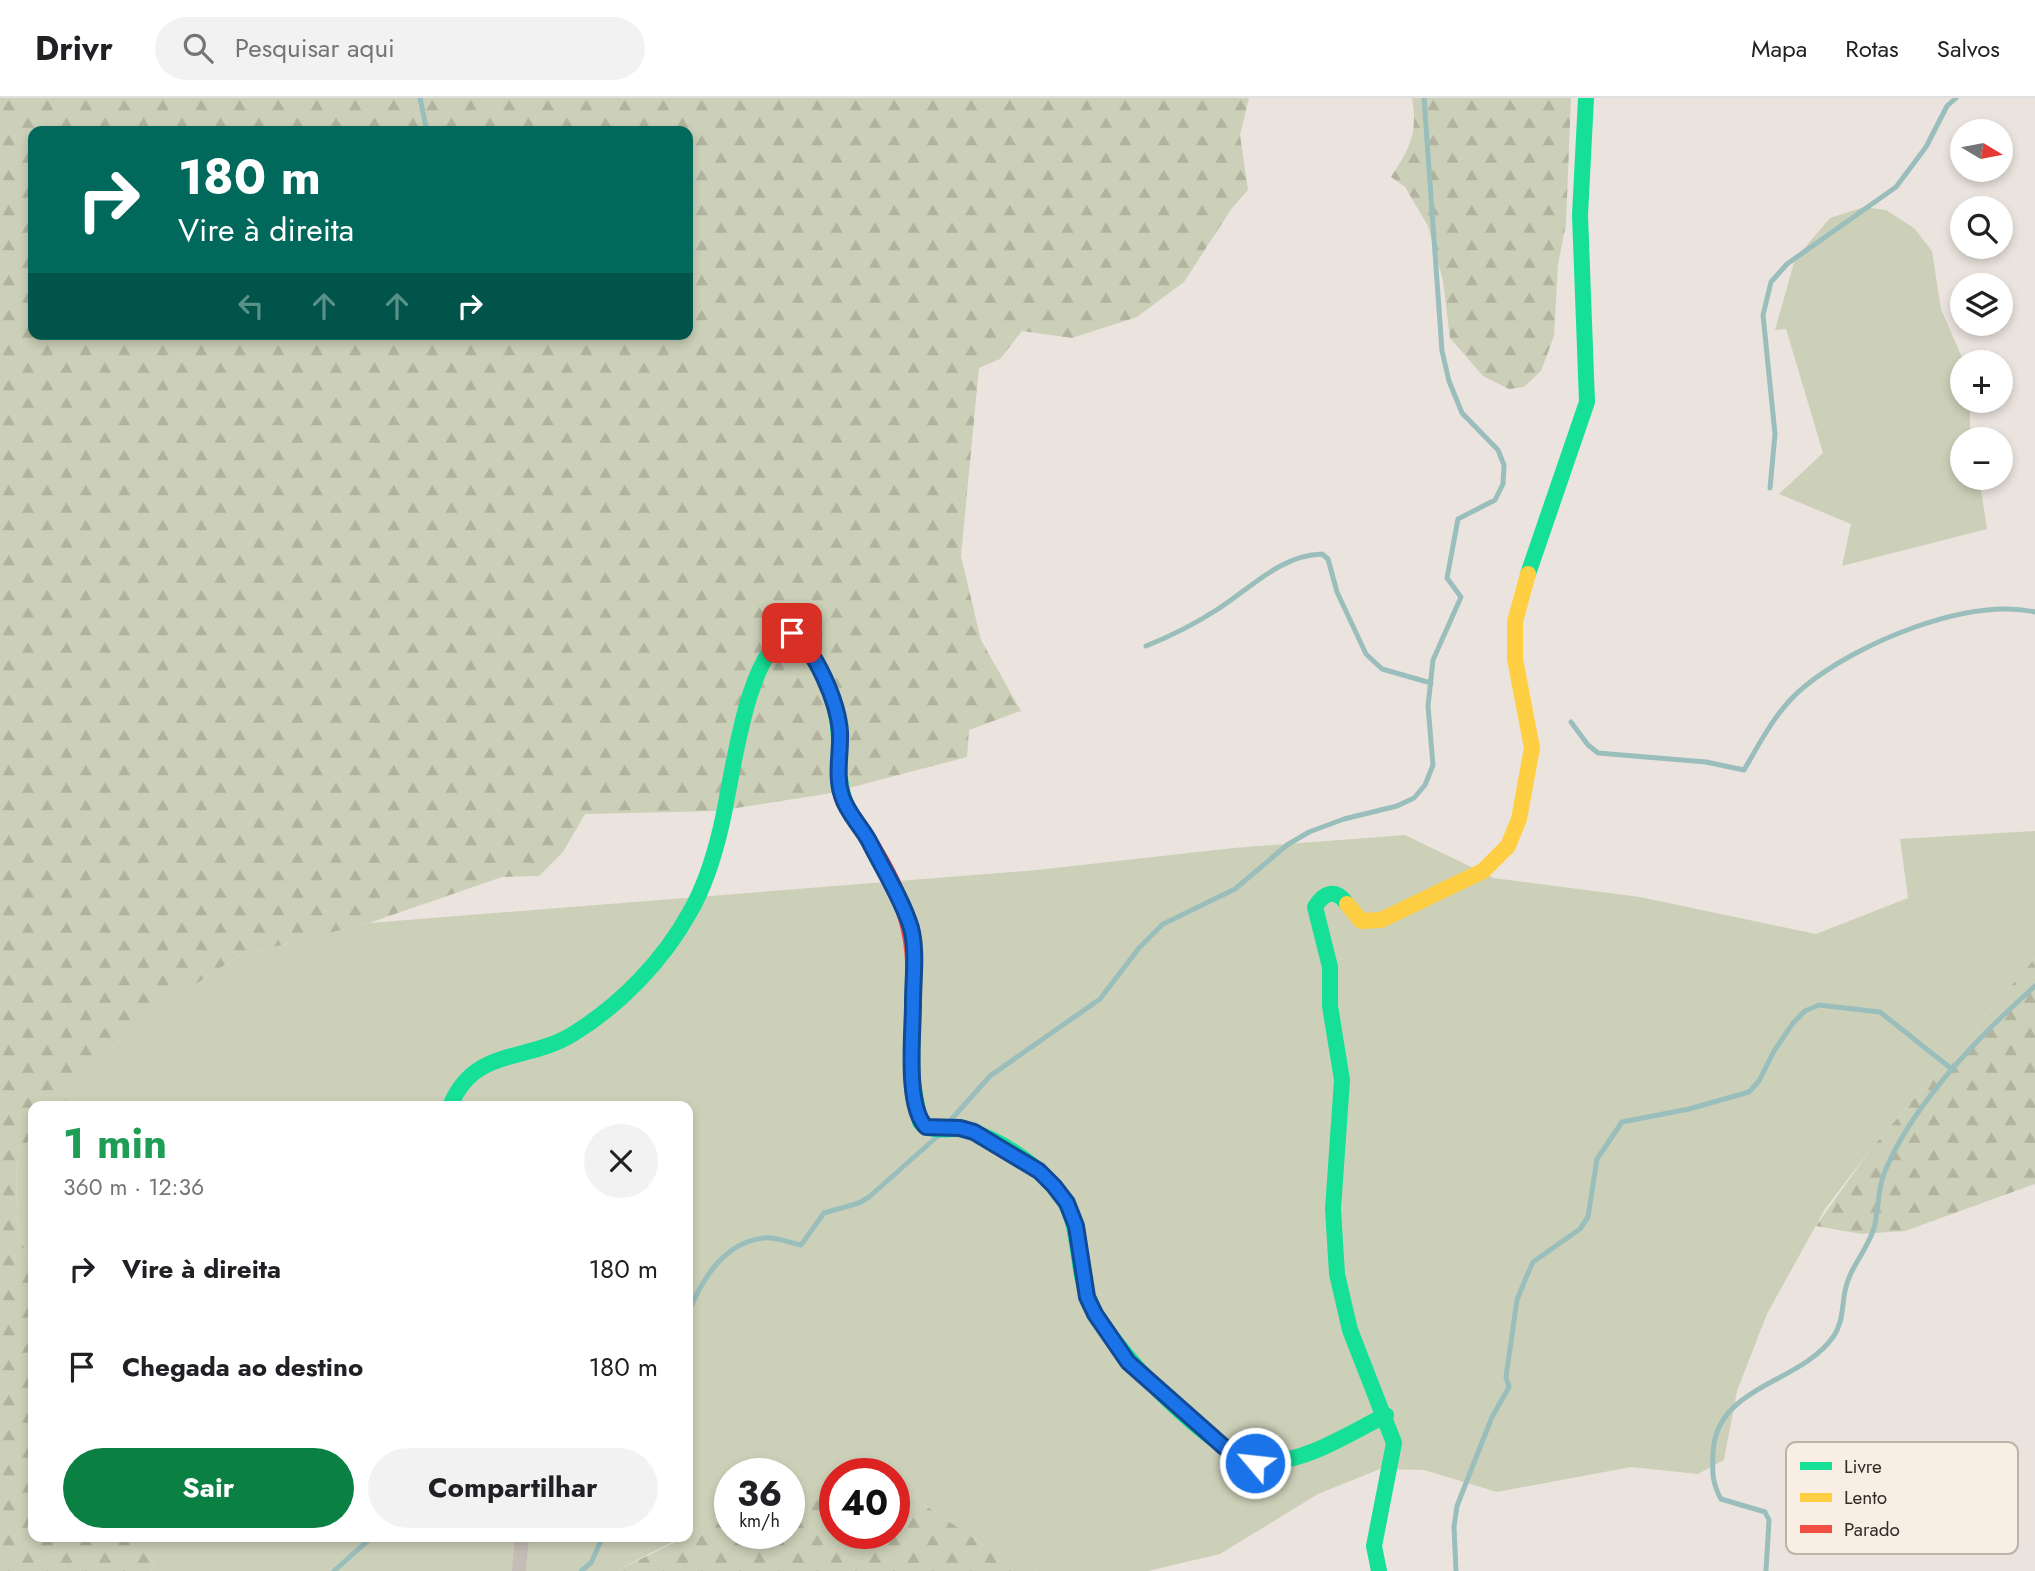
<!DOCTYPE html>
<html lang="pt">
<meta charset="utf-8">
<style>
body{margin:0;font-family:Jost,sans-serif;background:#f2f2f2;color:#202124;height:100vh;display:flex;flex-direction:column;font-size:26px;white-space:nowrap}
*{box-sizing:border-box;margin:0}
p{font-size:23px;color:#757577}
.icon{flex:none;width:38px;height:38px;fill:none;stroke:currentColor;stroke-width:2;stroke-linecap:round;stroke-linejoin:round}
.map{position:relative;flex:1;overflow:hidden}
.panel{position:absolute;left:28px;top:1003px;width:665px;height:441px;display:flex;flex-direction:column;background:#fff;border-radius:14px;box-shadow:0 4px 10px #0003}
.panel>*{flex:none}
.top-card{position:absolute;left:28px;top:28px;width:665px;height:214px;border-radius:14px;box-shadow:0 4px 10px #0003;background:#00695c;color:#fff;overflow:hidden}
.needle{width:46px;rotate:100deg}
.controls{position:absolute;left:1950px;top:21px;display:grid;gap:14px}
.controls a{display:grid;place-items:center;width:63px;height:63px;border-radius:50%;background:#fff;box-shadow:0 4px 10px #0003;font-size:35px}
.speed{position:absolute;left:714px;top:1360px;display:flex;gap:14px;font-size:35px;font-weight:700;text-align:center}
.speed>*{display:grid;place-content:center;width:91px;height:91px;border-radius:50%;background:#fff;box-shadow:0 4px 10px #0003;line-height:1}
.speed small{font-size:18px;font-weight:400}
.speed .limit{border:10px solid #d22;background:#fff;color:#111}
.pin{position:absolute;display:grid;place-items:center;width:60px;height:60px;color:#fff;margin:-30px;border-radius:14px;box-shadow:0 4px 10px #0006}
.me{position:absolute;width:77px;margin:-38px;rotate:298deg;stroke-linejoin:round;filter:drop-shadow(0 0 5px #0008)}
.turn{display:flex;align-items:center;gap:24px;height:147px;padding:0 35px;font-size:32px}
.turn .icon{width:91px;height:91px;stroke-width:2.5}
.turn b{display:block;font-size:49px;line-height:60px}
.lanes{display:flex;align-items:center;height:66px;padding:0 35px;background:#0003;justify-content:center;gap:35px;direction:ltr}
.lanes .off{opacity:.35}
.round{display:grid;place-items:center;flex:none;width:74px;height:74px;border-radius:37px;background:#f2f2f2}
.summary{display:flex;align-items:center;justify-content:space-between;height:119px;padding:0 35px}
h1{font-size:42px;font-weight:700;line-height:52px;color:#1e9e55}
.action{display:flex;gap:14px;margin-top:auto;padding:14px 35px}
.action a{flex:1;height:80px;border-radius:42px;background:#0b8043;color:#fff;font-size:28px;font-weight:700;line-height:80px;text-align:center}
.action a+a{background:#f2f2f2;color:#202124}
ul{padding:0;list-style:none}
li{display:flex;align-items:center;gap:21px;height:98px;padding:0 35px}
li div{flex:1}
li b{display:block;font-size:26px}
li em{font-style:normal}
header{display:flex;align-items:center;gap:42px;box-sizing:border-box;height:98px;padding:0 35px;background:#fff;border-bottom:2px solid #e0e0e0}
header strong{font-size:33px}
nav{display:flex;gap:38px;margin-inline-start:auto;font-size:24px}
.search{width:490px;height:63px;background:#f2f2f2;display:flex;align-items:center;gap:18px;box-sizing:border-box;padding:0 24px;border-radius:38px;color:#757577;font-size:26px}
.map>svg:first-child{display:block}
.grass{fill:#cdd0b8}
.forest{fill:url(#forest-firs);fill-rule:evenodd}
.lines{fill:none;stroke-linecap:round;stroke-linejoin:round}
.stream{stroke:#9abebc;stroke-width:5}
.street{stroke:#c4bcb7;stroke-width:14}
.fast{stroke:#16e098;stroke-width:16}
.slow{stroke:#ffcf43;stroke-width:16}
.jam{stroke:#f24e42;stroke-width:16}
.route-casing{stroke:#114b97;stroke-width:18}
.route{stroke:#1a73e8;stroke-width:12}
.key{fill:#f9eee4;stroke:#beb3ab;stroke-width:2}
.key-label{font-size:19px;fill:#342a26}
</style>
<header>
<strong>Drivr</strong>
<div class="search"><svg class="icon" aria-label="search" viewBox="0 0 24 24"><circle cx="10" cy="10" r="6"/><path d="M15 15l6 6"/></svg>Pesquisar aqui</div>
<nav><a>Mapa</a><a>Rotas</a><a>Salvos</a></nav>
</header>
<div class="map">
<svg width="2035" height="1473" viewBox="0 0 2035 1473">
<defs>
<pattern id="forest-firs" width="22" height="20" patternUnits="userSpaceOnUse" patternTransform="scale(1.75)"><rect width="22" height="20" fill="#cdd0b8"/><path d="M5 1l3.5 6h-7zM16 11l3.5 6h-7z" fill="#b1b39e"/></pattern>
</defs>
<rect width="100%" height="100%" fill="#ebe4de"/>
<!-- grass -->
<path class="grass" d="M1864,109L1886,112L1914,130L1932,153L1941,211L1964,264L1962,303H1970V341H1962V380H1979L1987,431L1842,468L1851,426L1779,396L1823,355L1786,231L1775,232L1795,161L1830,120Z
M2035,733V860L1870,1052L1825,1111L1767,1216L1737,1293L1724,1362L1698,1376L1631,1369L1497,1394L1424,1372L1380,1371L1318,1396L1220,1456L1148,1473H1037L991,1452L894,1386V1376H835V1383L789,1394V1376H730V1412L688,1435V1008H60L130,930L238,858L369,825L1037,772L1233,750L1405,737L1494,780L1640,799L1816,836L1908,800L1900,741Z
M33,1038V1182L16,1119L17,1056Z
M155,1439H682L616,1473H151L155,1462Z"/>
<!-- forest -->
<path class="forest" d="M0,0H1249L1240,37L1248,92L1232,110L1184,184L1137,219L1072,240L1022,233L1000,261L979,270L961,458L981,542L1021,613L969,632L967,659L826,696L717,713L585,716L563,754L539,778L502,779L369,825L238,858L130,930L60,1008H33V1038L17,1056L16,1119L33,1182V1438L155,1439V1462L151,1473H0ZM33,33H688V236H33Z
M1412,0H1571L1566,126L1558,167L1554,238L1541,273L1524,289L1509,291L1483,278L1450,240L1443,183L1428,128L1405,89L1391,79C1410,50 1418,35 1412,0Z
M2035,860V1086L1905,1133L1861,1136L1816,1128L1870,1052Z
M835,1383V1435H894V1386L991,1452L1037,1473H616L688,1438V1435L730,1412V1435H789V1394Z"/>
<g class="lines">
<!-- stream -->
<path class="stream" d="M420,0L427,33
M1770,390L1775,336L1763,217L1771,184L1787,166L1896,89L1926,49L1947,8L1956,0
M1146,548C1171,538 1195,526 1218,511C1251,490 1281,457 1322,456L1328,461L1337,494L1366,556L1382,571L1431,585
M1571,624L1588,647L1598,655L1706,664L1744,672C1761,643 1777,611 1804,589C1856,546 1966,499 2035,514
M949,1024L990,978L1100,901L1139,850L1163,826L1235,791L1287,747L1309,734L1344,721L1397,708L1414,700L1425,687L1433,667L1428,608L1433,562L1461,499L1447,480L1458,421L1495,402L1503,386L1504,367L1498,352L1462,315L1449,283L1442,253L1424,0
M688,1215C702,1182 723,1145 763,1140C774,1138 790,1145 801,1147L824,1115L859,1105L869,1099L939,1037
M334,1473L373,1438
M581,1473L591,1465L603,1438
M1456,1473L1454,1429L1457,1408L1492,1319L1509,1289L1506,1279L1517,1202L1525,1182L1533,1164L1580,1131L1588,1119L1597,1061L1622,1024L1689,1011L1749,994L1759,983L1774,953L1793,925L1805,913L1819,907L1880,914L1953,972
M1766,1473L1769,1422L1765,1414L1721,1401C1712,1385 1712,1373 1713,1355C1716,1287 1799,1287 1833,1239C1843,1225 1842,1209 1845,1193C1849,1170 1867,1153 1874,1130C1879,1112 1877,1091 1885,1073C1914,1004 1980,937 2035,888"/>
<!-- street -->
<path class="street" d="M519,1473L522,1438"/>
<!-- fast -->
<path class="fast" d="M1528,476L1587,304L1580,117L1586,0
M1347,806C1336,790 1324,794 1315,809L1330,869V908L1342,982L1333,1111L1337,1176L1350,1232L1394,1345L1374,1448L1379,1473
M913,875L912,980L920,1024C933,1038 954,1027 970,1033C1000,1042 1033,1064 1054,1088C1084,1122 1073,1163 1089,1202C1106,1245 1217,1364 1263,1364C1305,1365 1350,1335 1386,1317
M450,1008C475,948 526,965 573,936C620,907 663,863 690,814C705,788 714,759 721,729C732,686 745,550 792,535C820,560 838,603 839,641C840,669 836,693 853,718"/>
<!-- slow -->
<path class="slow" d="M1347,806L1361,823L1381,822L1483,773L1508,748L1519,721L1532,650L1515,561V524L1528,476"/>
<!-- jam -->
<path class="jam" d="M853,718C886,765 915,817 913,875"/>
</g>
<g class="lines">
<!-- route casing -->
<g class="route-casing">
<path id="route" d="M792,535C816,552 838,605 840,634C841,655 835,677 842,698C847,715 861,728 869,743C883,771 902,801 911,830C917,853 913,881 913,905C913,935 905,1008 926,1029L960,1030L974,1034L1039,1073L1054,1088L1067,1105L1076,1128L1087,1199L1095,1216L1128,1264L1224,1349L1255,1365"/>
</g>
<!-- route -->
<use href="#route" class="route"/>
</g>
<!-- legend -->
<rect x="1786" y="1344" width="232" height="112" rx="10" class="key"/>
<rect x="1800" y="1364" width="32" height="8" fill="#16e098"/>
<rect x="1800" y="1395" width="32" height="9" fill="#ffcf43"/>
<rect x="1800" y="1427" width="32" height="8" fill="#f24e42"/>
<g class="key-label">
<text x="1844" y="1375">Livre</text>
<text x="1844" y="1406">Lento</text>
<text x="1844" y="1438">Parado</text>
</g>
</svg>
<div class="controls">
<a><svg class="needle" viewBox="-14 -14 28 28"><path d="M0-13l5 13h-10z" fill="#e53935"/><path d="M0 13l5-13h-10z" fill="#757577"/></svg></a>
<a><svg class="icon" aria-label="search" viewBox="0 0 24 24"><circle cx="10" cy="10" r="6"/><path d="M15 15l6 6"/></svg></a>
<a><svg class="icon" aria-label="layers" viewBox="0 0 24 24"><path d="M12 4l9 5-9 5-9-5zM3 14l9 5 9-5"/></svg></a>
<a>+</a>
<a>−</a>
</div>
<div class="speed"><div>36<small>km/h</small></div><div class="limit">40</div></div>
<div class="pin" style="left:792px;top:535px;background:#d93025"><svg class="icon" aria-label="arrive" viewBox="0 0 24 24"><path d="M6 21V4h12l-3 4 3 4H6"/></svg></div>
<svg class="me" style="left:1255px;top:1365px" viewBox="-20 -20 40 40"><circle r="17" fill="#1a73e8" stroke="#fff" stroke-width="3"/><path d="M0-11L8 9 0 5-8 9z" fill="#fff"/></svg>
<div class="top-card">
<div class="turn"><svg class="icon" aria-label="right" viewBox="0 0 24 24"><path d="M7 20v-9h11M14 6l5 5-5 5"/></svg><div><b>180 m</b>Vire à direita</div></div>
<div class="lanes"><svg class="icon off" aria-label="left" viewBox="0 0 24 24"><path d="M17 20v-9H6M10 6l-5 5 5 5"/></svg><svg class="icon off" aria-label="ahead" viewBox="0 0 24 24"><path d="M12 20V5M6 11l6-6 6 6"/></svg><svg class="icon off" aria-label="ahead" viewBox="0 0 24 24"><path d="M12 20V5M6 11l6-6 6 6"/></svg><svg class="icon" aria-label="right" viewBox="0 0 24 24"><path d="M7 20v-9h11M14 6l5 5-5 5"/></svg></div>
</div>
<section class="panel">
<div class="summary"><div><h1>1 min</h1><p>360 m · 12:36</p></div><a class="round"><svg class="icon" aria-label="close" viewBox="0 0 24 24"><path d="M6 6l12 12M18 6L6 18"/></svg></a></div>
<ul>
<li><svg class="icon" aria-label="right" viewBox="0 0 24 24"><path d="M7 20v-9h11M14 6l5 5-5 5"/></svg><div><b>Vire à direita</b></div><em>180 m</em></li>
<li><svg class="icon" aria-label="arrive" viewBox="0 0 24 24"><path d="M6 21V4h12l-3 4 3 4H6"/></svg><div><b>Chegada ao destino</b></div><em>180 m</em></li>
</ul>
<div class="action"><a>Sair</a><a>Compartilhar</a></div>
</section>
</div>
